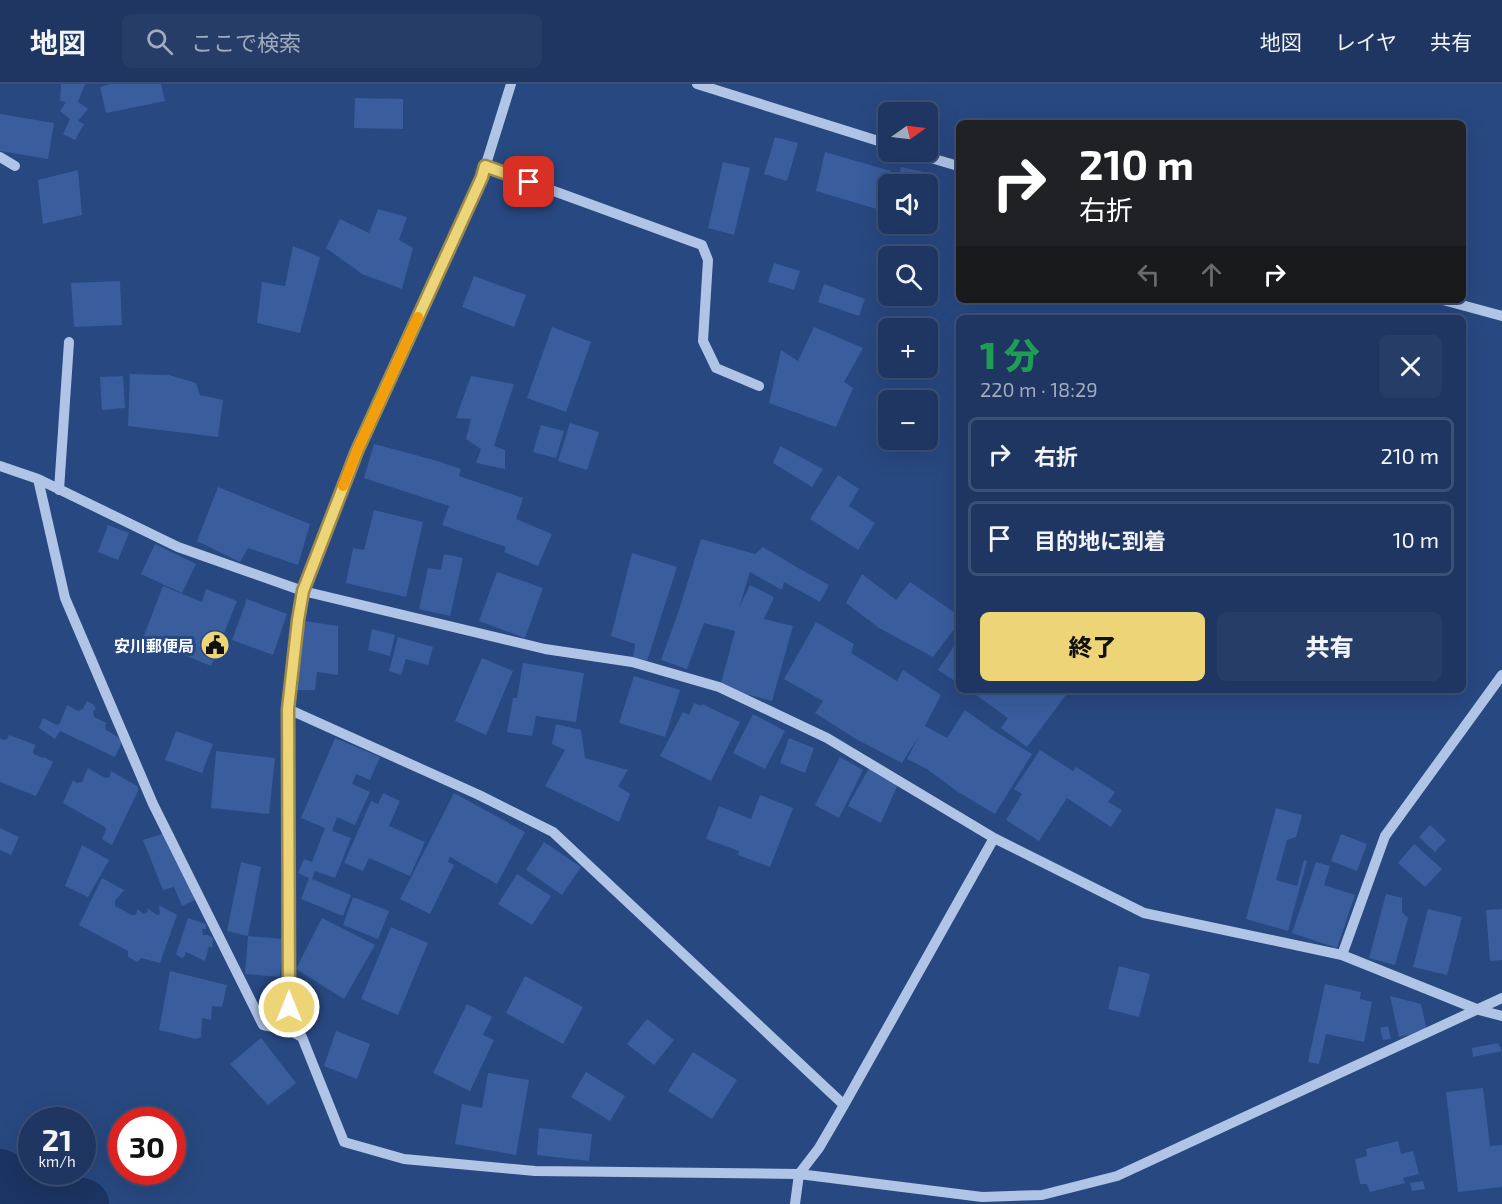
<!DOCTYPE html>
<html lang="ja">
<meta charset="utf-8">
<style>
body{margin:0;font-family:"Exo 2","Noto Sans JP",sans-serif;background:#263e67;color:#f1f3f6;height:100vh;display:flex;flex-direction:column;font-size:22px;white-space:nowrap}
*{box-sizing:border-box;margin:0}
p{font-size:20px;color:#a1abbd}
.icon{flex:none;width:33px;height:33px;fill:none;stroke:currentColor;stroke-width:2;stroke-linecap:round;stroke-linejoin:round}
.map{position:relative;flex:1;overflow:hidden}
.details{position:absolute;left:956px;top:231px;width:510px;height:378px;display:flex;flex-direction:column;background:#1e3661;border-radius:9px;box-shadow:0 6px 24px #0002,0 0 0 2px #3c5076}
.details>*{flex:none}
.top-card{position:absolute;left:956px;top:36px;width:510px;height:183px;border-radius:9px;box-shadow:0 6px 24px #0002,0 0 0 2px #3c5076;background:#202124;color:#fff;overflow:hidden}
.needle{width:39px;rotate:76deg}
.buttons{position:absolute;left:878px;top:18px;display:grid;gap:12px}
.buttons a{display:grid;place-items:center;width:60px;height:60px;border-radius:9px;background:#1e3661;box-shadow:0 6px 24px #0002,0 0 0 2px #3c5076;font-size:30px}
.speed{position:absolute;left:18px;top:1023px;display:flex;gap:12px;font-size:30px;font-weight:700;text-align:center}
.speed>*{display:grid;place-content:center;width:78px;height:78px;border-radius:50%;background:#1e3661;box-shadow:0 6px 24px #0002,0 0 0 2px #3c5076;line-height:1}
.speed small{font-size:15px;font-weight:400}
.speed .limit{border:9px solid #d22;background:#fff;color:#111}
.pin{position:absolute;display:grid;place-items:center;width:51px;height:51px;color:#fff;margin:-26px;border-radius:12px;box-shadow:0 3px 9px #0006}
.me{position:absolute;width:66px;margin:-33px;rotate:0deg;stroke-linejoin:round;filter:drop-shadow(0 0 4px #0008)}
.turn{display:flex;align-items:center;gap:21px;height:126px;padding:0 24px;font-size:27px}
.turn .icon{width:78px;height:78px;stroke-width:2.5}
.turn b{display:block;font-size:42px;line-height:51px}
.lanes{display:flex;align-items:center;height:57px;padding:0 24px;background:#0003;justify-content:center;gap:30px;direction:ltr}
.lanes .off{opacity:.35}
.round{display:grid;place-items:center;flex:none;width:63px;height:63px;border-radius:9px;background:#263e67}
.summary{display:flex;align-items:center;justify-content:space-between;height:102px;padding:0 24px}
h1{font-size:36px;font-weight:800;line-height:45px;color:#1e9e55}
.button{display:flex;gap:12px;margin-top:auto;padding:12px 24px}
.button a{flex:1;height:69px;border-radius:9px;background:#edd577;color:#111;font-size:24px;font-weight:800;line-height:69px;text-align:center}
.button a+a{background:#263e67;color:#f1f3f6}
ul{padding:0;list-style:none}
li{display:flex;align-items:center;gap:18px;height:75px;margin:0 12px 9px;padding:0 12px;border:3px solid #3c5076;border-radius:9px}
li div{flex:1}
li b{display:block;font-size:22px}
li em{font-style:normal}
header{display:flex;align-items:center;gap:36px;box-sizing:border-box;height:84px;padding:0 30px;background:#1e3661;border-bottom:2px solid #3c5076}
header strong{font-size:28px}
nav{display:flex;gap:33px;margin-inline-start:auto;font-size:21px}
.search{width:420px;height:54px;background:#263e67;display:flex;align-items:center;gap:15px;box-sizing:border-box;padding:0 21px;border-radius:9px;color:#a1abbd;font-size:22px}
.map>svg:first-child{display:block}
.lines{fill:none;stroke-linecap:round;stroke-linejoin:round}
.river{stroke:#1c3462;stroke-width:50}
.building{fill:#395d9d}
.minor{stroke:#b0c4e6;stroke-width:10}
.route-casing{stroke:#9a8a4d;stroke-width:15}
.route{stroke:#edd577;stroke-width:10}
.slow{stroke:#f59e0b;stroke-width:10}
.labels{text-anchor:middle;dominant-baseline:central;stroke-width:6;stroke-linejoin:round;paint-order:stroke}
.poi-label{font-size:16px;font-weight:bold;fill:#fff;stroke:#284881;text-anchor:end}
</style>
<header>
<strong>地図</strong>
<div class="search"><svg class="icon" aria-label="search" viewBox="0 0 24 24"><circle cx="10" cy="10" r="6"/><path d="M15 15l6 6"/></svg>ここで検索</div>
<nav><a>地図</a><a>レイヤ</a><a>共有</a></nav>
</header>
<div class="map">
<svg width="1502" height="1120" viewBox="0 0 1502 1120">
<rect width="100%" height="100%" fill="#284881"/>
<g class="lines">
<!-- river -->
<path class="river" d="M0,1090L13,1098L84,1120"/>
</g>
<!-- building -->
<path class="building" d="M61,0H85L78,18L88,25L78,37L84,40L75,56L63,50L70,35L60,27L66,18L60,17Z
M111,0H161L165,17L106,29L100,3Z
M355,14L403,15V45L354,44Z
M0,30L54,39L48,75L0,67Z
M775,53L798,59L787,97L764,90Z
M825,68L891,87L880,126L816,107Z
M723,78L750,84L734,151L708,144Z
M901,83L929,89L926,100H898Z
M78,86L82,131L43,140L38,96Z
M378,125L407,133L399,156L413,164L402,205L362,190L326,164L340,135L369,149Z
M293,162L320,173L300,249L257,239L262,198L285,202Z
M774,179L800,187L794,206L768,198Z
M474,192L526,211L514,243L462,223Z
M120,197L122,241L74,243L71,199Z
M824,200L865,215L859,232L818,218Z
M552,243L591,258L566,328L527,314Z
M814,243L863,264L844,298L853,304L836,343L769,319L781,266L798,277Z
M130,290L169,291L196,299L200,311L223,316L218,353L128,342Z
M123,292L125,324L102,326L100,293Z
M471,292L514,300L494,362L505,366V385L476,379L481,365L466,355L471,335L456,334Z
M570,339L599,348L587,386L558,377Z
M541,341L564,347L556,374L533,368Z
M374,360L434,376L461,385L459,392L523,414L516,435L552,450L538,482L504,468L506,463L442,441L449,422L364,394Z
M780,362L823,385L812,403L773,379Z
M838,391L859,405L849,422L875,439L858,466L810,435Z
M218,403L310,440L298,481L248,464L240,478L197,457Z
M374,426L423,438L406,513L346,499L353,464L364,466Z
M108,441L129,449L118,476L98,468Z
M701,455L755,470L763,463L793,481L829,501L820,518L784,498L782,506L750,488L739,524L750,501L774,513L764,535L793,542L772,617L720,603L735,547L704,539L687,585L661,576L678,529Z
M155,460L196,480L182,509L141,490Z
M632,469L677,483L647,577L633,574L635,560L611,552Z
M444,470L463,474L450,532L419,525L428,484L441,486Z
M497,488L543,504L525,554L479,537Z
M862,490L896,516L910,498L958,531V540L933,573L879,544L846,519Z
M163,502L202,518L206,505L237,517L211,582L143,554Z
M247,515L287,530L273,571L232,556Z
M298,536L338,542V591L317,588L315,606H291Z
M816,538L854,560L851,569L897,597L903,586L941,611L925,642L947,654L965,626L996,648L1032,670L995,730L958,708L927,685L907,675L919,652L902,679L856,655L815,629L823,617L784,595Z
M372,545L395,551L390,572L368,566Z
M398,553L433,563L428,581L406,575L401,591L389,587Z
M958,556V599L938,586Z
M482,574L513,587L486,651L455,637Z
M523,579L584,589L576,638L536,632L532,652L507,648L513,614H517Z
M634,592L680,606L665,653L619,639Z
M969,606H1067L1069,607L1027,663L1001,644L1008,634Z
M87,617L94,621L96,625L93,627L94,633L107,639L105,641L106,646L123,656L115,673L60,647L55,655L39,644L43,634L57,641L60,639L67,621L78,627L83,625Z
M694,619L701,622L702,620L740,638L711,697L660,672L683,628L689,631Z
M753,630L785,647L765,685L733,669Z
M556,640L581,646L585,674L628,686L618,702L630,710L619,738L545,702L565,666L552,660Z
M176,647L213,660L202,689L165,676Z
M9,651L36,661L33,667L34,670L42,674L44,673L53,678L36,712L0,698V654L3,656L7,655Z
M335,654L380,673L370,696L356,690L352,700L370,708L355,741L337,733L332,747L351,754L335,794L315,787L312,795L351,811L343,832L301,815L309,794L298,789L304,775L312,778L325,744L301,734Z
M789,654L814,664L805,689L780,679Z
M1040,666L1073,687L1076,683L1115,708L1108,718L1122,726L1111,743L1067,714L1039,757L1006,736L1022,710L1014,705Z
M216,667L275,674L269,730L211,724Z
M840,673L863,686L839,734L815,721Z
M88,684L105,694L110,693L111,687L137,702L138,707L112,761L102,755L106,746L105,743L63,719L73,696L77,699L82,698Z
M869,684L898,700L881,739L848,722Z
M383,709L400,717L389,742L425,758L410,792L369,774L363,787L344,779L371,717L378,720Z
M454,709L525,748L497,800L450,773L448,778L454,781L430,830L400,815Z
M760,711L793,724L770,783L738,771L739,767L706,755L719,722L751,735Z
M1276,724L1302,731L1296,753L1287,756L1276,796L1297,802L1304,776L1307,777L1288,847L1246,835Z
M1430,741L1446,756L1435,768L1419,753Z
M0,744L19,753L11,771L0,766Z
M165,749L195,816L182,822L174,803L163,806L143,756Z
M1341,750L1367,760L1357,787L1331,777Z
M544,758L581,783L562,811L526,786Z
M1414,760L1442,785L1425,803L1398,779Z
M82,761L109,776L88,813L65,802Z
M241,778L261,783L248,852L227,847Z
M1316,778L1330,782L1324,801L1355,811L1337,864L1292,849Z
M517,790L551,812L532,841L498,820Z
M102,794L124,806L115,817V822L132,831H136L137,825L144,830L148,828L147,824L157,831L160,830L159,821L177,831L160,879L141,874L138,878L128,873V867L79,841Z
M1386,810L1402,814V828L1408,834L1395,881L1369,874Z
M353,813L389,827L378,855L343,841Z
M1428,825L1462,833L1447,891L1413,883Z
M1502,825V876L1490,877L1486,826Z
M188,834L206,840V845H202L203,851H208L213,854L212,864L209,862L205,877L186,868L184,873L181,874L176,870Z
M322,834L375,861L344,915L296,885Z
M391,843L428,859L398,931L361,915Z
M248,852L283,855L280,893L245,890Z
M1119,882L1150,890L1139,933L1108,925Z
M170,887L227,901L222,923L212,922L211,936L202,934L201,953L196,955L159,946Z
M525,892L583,923L563,960L506,929Z
M1325,900L1361,908L1360,915L1372,918L1364,958L1326,950L1319,980L1308,978Z
M1390,912L1421,920L1427,947L1399,953Z
M467,920L492,933L483,951L494,956L470,1007L433,989Z
M647,935L674,956L654,981L627,960Z
M1388,942L1391,955L1383,956L1380,944Z
M336,947L370,960L357,995L324,982Z
M261,954L296,999L268,1021L230,980Z
M1498,959L1502,967L1473,973L1472,964Z
M693,968L737,996L712,1035L668,1007Z
M586,988L625,1012L610,1037L571,1013Z
M488,989L529,996L516,1071L455,1060L462,1020L482,1024Z
M1483,1004L1490,1062L1502,1061V1103L1458,1108L1446,1008Z
M539,1044L592,1050L589,1077L537,1071Z
M1398,1057L1401,1070L1413,1067L1419,1090L1403,1094L1405,1099L1370,1108L1367,1100H1360L1355,1075L1367,1072L1366,1065Z
M1423,1097L1425,1105L1412,1107L1410,1099Z"/>
<g class="lines">
<!-- minor -->
<path class="minor" d="M697,0L888,60
M911,68L958,82
M0,73L15,82
M485,82L702,161L708,176L703,257L716,284L759,302
M1443,216L1502,232
M0,382L38,395L178,463L303,507L545,565L632,578L719,603L827,654L994,754L1144,829L1342,871L1479,926L1502,932
M38,395L65,514L153,720L263,941L289,946L302,953L344,1058L404,1075L535,1087L799,1090L982,1113L1042,1111L1117,1092L1502,914
M59,406L69,258
M288,625L479,711L553,748L844,1021
M1342,871L1385,752L1502,591
M289,946L288,625L298,536L303,507L357,367L482,93L511,0
M795,1120L799,1090L819,1064L844,1021L994,754"/>
</g>
<g class="lines">
<!-- route casing -->
<g class="route-casing">
<path id="route" d="M289,923L288,625L298,536L303,507L357,367L482,93L485,82L529,98"/>
</g>
<!-- route -->
<use href="#route" class="route"/>
<!-- slow -->
<path class="slow" d="M343,402L357,367L418,233"/>
</g>
<!-- icons -->
<defs>
<g id="civic-disc" transform="scale(1.5)"><circle r="9.5" fill="#edd577" stroke="#284881"/><path d="M-.6-6.5H3V-4.5H.6V-3L4-1V1h2V6H-6V1h2V-1L-.6-3ZM-1.2 2.5V6h2.4V2.5Z" fill="#111"/></g>
</defs>
<g fill-rule="evenodd">
<use href="#civic-disc" x="215" y="561"/>
</g>
<g class="labels">
<!-- poi labels -->
<g class="poi-label">
<text x="194" y="561">安川郵便局</text>
</g>
</g>
</svg>
<div class="buttons">
<a><svg class="needle" viewBox="-14 -14 28 28"><path d="M0-13l5 13h-10z" fill="#e53935"/><path d="M0 13l5-13h-10z" fill="#a1abbd"/></svg></a>
<a><svg class="icon" aria-label="sound" viewBox="0 0 24 24"><path d="M4 9h4l5-4v14l-5-4H4zM17 9q2 3 0 6"/></svg></a>
<a><svg class="icon" aria-label="search" viewBox="0 0 24 24"><circle cx="10" cy="10" r="6"/><path d="M15 15l6 6"/></svg></a>
<a>+</a>
<a>−</a>
</div>
<div class="speed"><div>21<small>km/h</small></div><div class="limit">30</div></div>
<div class="pin" style="left:529px;top:98px;background:#d93025"><svg class="icon" aria-label="arrive" viewBox="0 0 24 24"><path d="M6 21V4h12l-3 4 3 4H6"/></svg></div>
<svg class="me" style="left:289px;top:923px" viewBox="-20 -20 40 40"><circle r="17" fill="#edd577" stroke="#fff" stroke-width="3"/><path d="M0-11L8 9 0 5-8 9z" fill="#fff"/></svg>
<div class="top-card">
<div class="turn"><svg class="icon" aria-label="right" viewBox="0 0 24 24"><path d="M7 20v-9h11M14 6l5 5-5 5"/></svg><div><b>210 m</b>右折</div></div>
<div class="lanes"><svg class="icon off" aria-label="left" viewBox="0 0 24 24"><path d="M17 20v-9H6M10 6l-5 5 5 5"/></svg><svg class="icon off" aria-label="ahead" viewBox="0 0 24 24"><path d="M12 20V5M6 11l6-6 6 6"/></svg><svg class="icon" aria-label="right" viewBox="0 0 24 24"><path d="M7 20v-9h11M14 6l5 5-5 5"/></svg></div>
</div>
<section class="details">
<div class="summary"><div><h1>1 分</h1><p>220 m · 18:29</p></div><a class="round"><svg class="icon" aria-label="close" viewBox="0 0 24 24"><path d="M6 6l12 12M18 6L6 18"/></svg></a></div>
<ul>
<li><svg class="icon" aria-label="right" viewBox="0 0 24 24"><path d="M7 20v-9h11M14 6l5 5-5 5"/></svg><div><b>右折</b></div><em>210 m</em></li>
<li><svg class="icon" aria-label="arrive" viewBox="0 0 24 24"><path d="M6 21V4h12l-3 4 3 4H6"/></svg><div><b>目的地に到着</b></div><em>10 m</em></li>
</ul>
<div class="button"><a>終了</a><a>共有</a></div>
</section>
</div>
